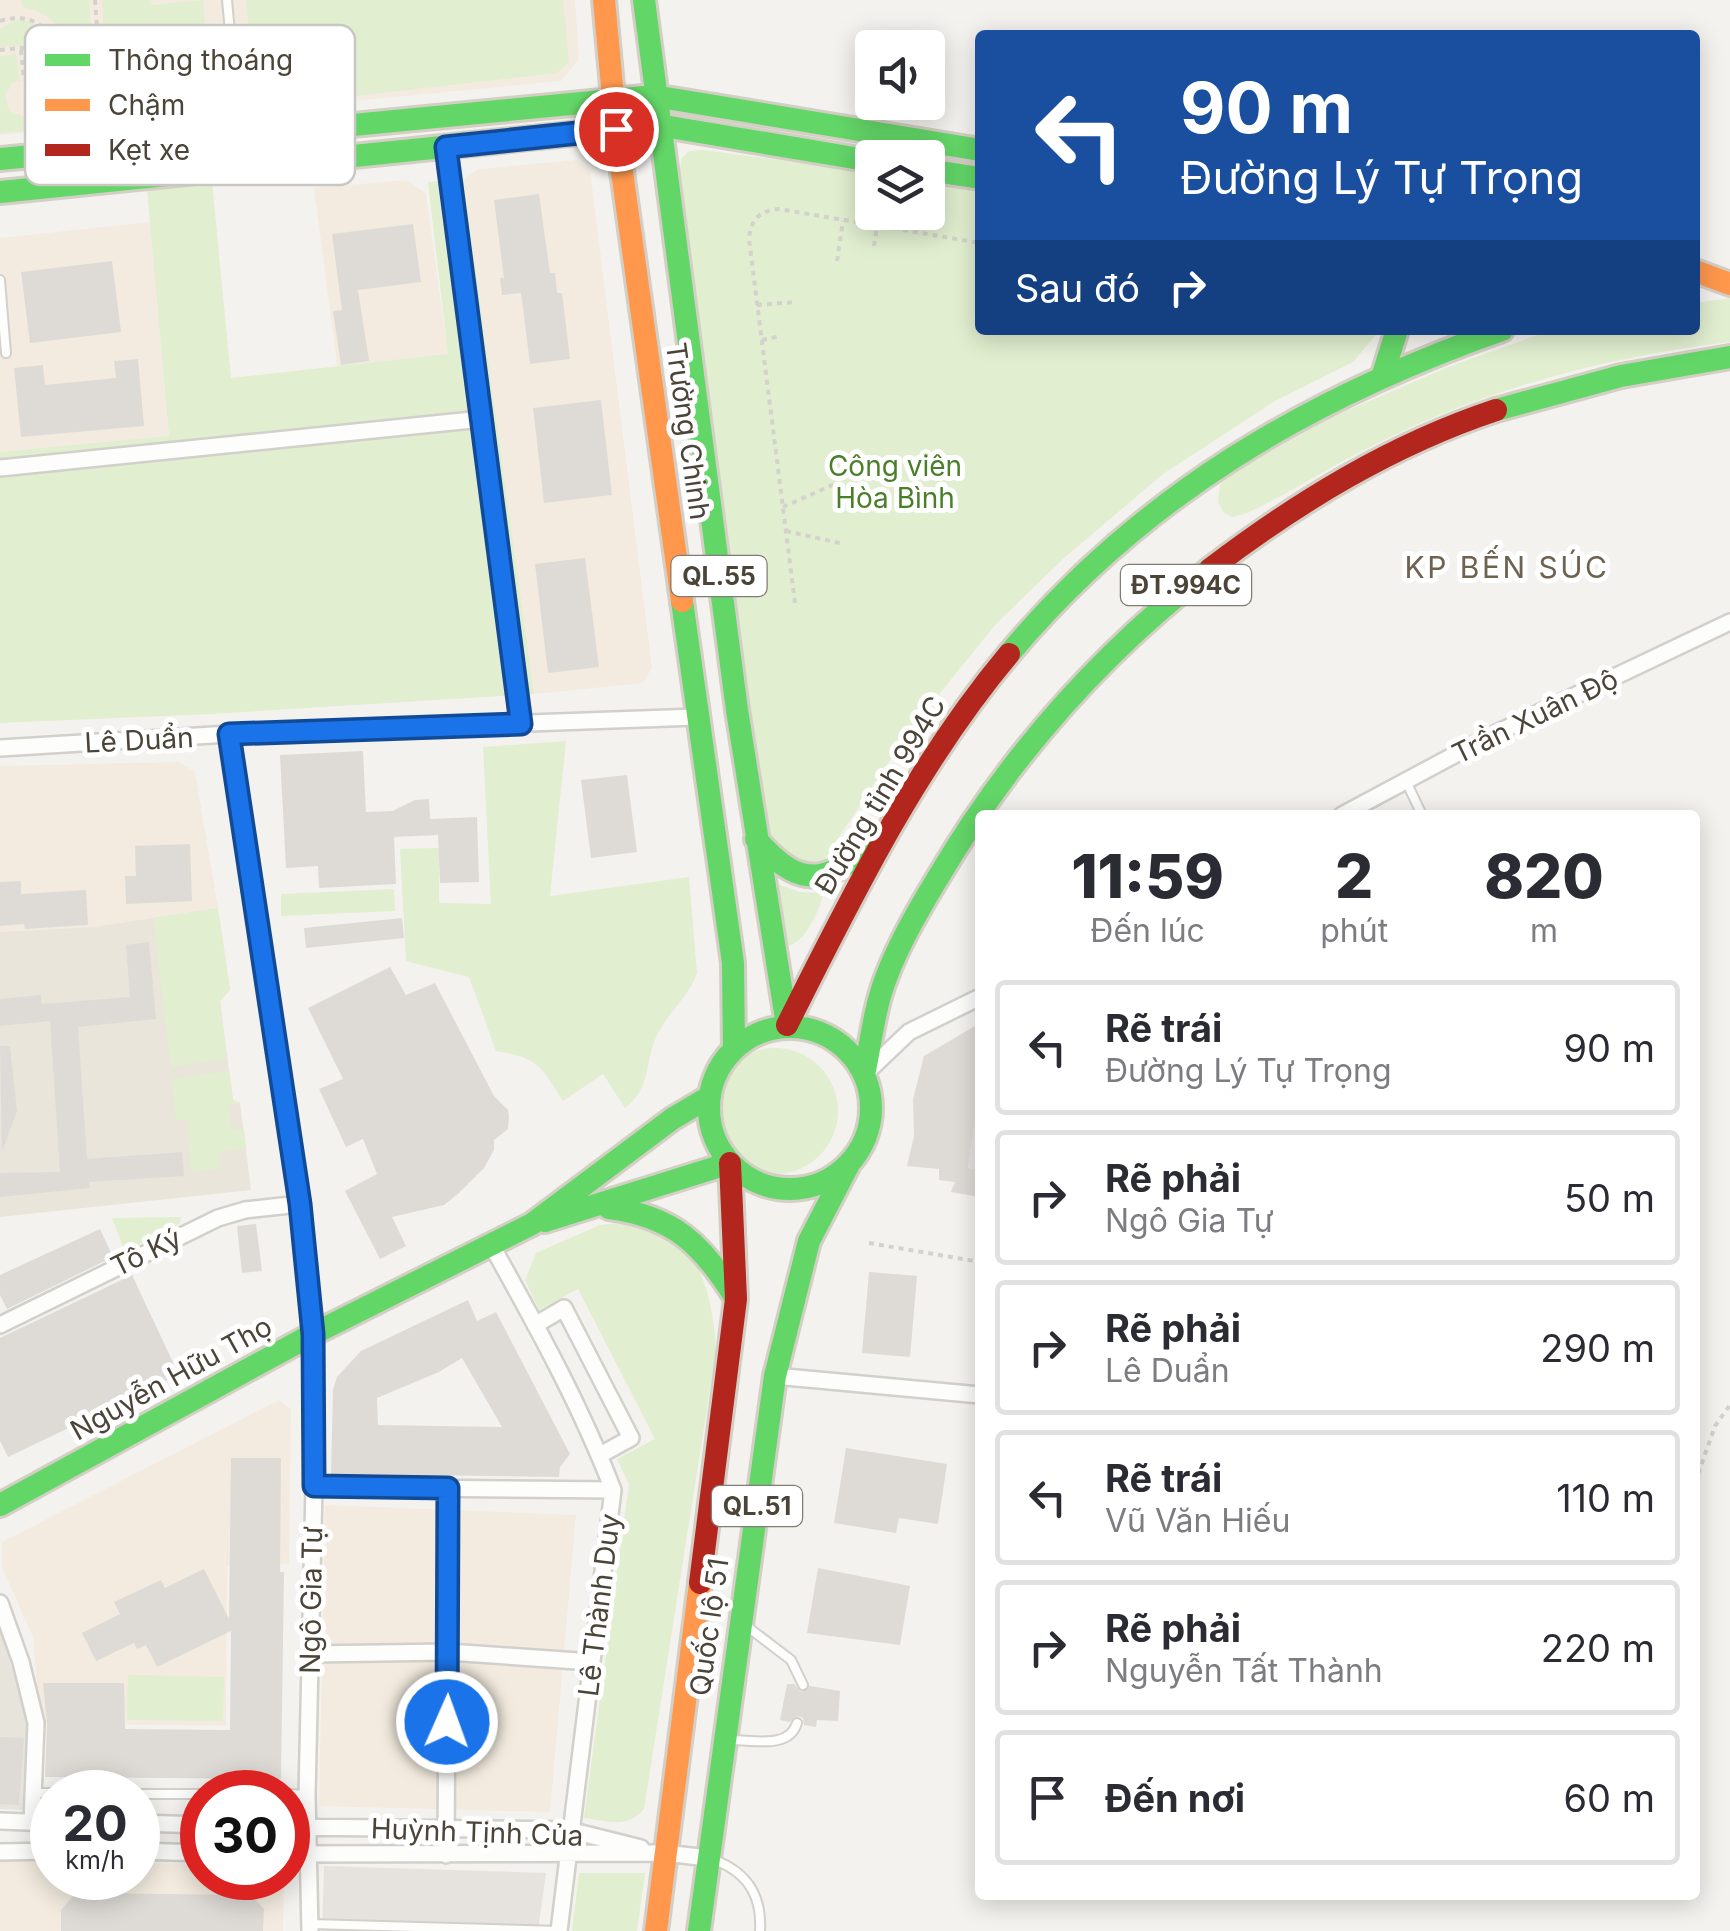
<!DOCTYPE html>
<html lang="vi">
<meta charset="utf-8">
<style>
body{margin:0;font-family:Inter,sans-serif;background:#f2f2f3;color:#2b2b33;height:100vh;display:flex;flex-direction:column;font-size:38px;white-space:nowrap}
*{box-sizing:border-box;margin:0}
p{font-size:32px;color:#7c7c81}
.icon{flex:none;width:55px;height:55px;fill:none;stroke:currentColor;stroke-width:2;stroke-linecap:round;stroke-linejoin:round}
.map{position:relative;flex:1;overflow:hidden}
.details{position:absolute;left:975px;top:810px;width:725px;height:1090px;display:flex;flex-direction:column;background:#fff;border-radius:10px;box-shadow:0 5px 25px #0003}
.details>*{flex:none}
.top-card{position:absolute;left:975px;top:30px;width:725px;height:305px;border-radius:10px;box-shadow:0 5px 25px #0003;background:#1a4fa0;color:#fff;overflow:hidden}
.tools{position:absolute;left:855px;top:30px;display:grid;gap:20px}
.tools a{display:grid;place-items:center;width:90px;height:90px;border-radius:10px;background:#fff;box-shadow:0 5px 25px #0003;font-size:50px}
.speed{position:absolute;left:30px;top:1770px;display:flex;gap:20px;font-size:50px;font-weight:700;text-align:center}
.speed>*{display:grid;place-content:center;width:130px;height:130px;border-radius:50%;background:#fff;box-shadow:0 5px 25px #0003;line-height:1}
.speed small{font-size:25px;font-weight:400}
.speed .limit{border:15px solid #d22;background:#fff;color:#111}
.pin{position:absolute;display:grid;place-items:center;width:85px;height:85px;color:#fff;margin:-42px;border:5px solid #fff;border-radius:50%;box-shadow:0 2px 10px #0007}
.me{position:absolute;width:110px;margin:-55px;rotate:2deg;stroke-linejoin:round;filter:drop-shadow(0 0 8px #0008)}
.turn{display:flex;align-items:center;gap:35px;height:210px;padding:0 40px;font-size:45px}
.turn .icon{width:130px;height:130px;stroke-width:2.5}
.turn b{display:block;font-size:70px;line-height:85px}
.then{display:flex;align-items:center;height:95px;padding:0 40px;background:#0003;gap:20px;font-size:38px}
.eta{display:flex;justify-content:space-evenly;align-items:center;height:170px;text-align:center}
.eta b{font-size:60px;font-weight:800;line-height:70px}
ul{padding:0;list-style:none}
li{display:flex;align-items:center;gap:30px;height:135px;margin:0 20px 15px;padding:0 20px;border:5px solid #e1e1e2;border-radius:10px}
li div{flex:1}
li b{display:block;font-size:38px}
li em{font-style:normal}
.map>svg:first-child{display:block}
.residential{fill:#e7e4dc}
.commercial{fill:#f3ebdf}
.education{fill:#eae5da}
.green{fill:#e1eecf}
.parking{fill:#e6e3df}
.building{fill:#dedbd6;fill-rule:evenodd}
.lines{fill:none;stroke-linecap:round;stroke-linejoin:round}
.lane-casing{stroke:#d2d0cb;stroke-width:12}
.street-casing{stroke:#d2d0cb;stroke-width:20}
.fast-casing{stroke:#d3cfc5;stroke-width:28}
.slow-casing{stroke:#d3cfc5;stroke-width:28}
.jam-casing{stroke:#d3cfc5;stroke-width:28}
.path{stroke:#d3d2cc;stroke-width:4;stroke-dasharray:5 5;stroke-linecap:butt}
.lane{stroke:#fdfdfc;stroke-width:8}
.street{stroke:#fdfdfc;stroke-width:15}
.fast{stroke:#63d668;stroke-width:22}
.slow{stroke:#ff974d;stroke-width:22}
.jam{stroke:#b3261e;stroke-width:22}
.route-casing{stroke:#114b97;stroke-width:25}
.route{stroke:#1a73e8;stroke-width:18}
.labels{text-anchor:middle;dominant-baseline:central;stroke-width:10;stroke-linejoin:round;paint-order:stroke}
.shield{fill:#fff;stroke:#817c74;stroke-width:2.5}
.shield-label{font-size:25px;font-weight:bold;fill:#4b4439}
.street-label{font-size:28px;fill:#4b4439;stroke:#fff}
.park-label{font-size:28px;fill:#4a7f2a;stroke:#fff}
.neighbourhood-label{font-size:30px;letter-spacing:2.5px;fill:#6e6250;stroke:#fff}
.key{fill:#fff;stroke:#c9c7c4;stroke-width:2.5}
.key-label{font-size:28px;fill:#4b4439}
</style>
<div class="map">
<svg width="1730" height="1931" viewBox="0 0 1730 1931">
<rect width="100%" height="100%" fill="#f4f2ee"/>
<!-- residential -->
<path class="residential" d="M0,1628L27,1717L23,1810L0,1809Z"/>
<!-- commercial -->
<path class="commercial" d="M0,0H575L579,59L561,81L0,135Z
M577,160L590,170L652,668L643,683L534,694L463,179L479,169Z
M407,180L426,194L448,354L338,372L314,188Z
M150,222L169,437L0,452V238Z
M178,762L195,772L218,908L93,927L0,932V766Z
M279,1400L291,1409L289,1564L227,1566L226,1726L40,1723L33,1637L2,1567V1542Z
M325,1505L576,1515L550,1812L319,1806Z
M0,1861L52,1862V1878H138V1863L202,1864V1878H284L283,1931H0Z"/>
<!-- education -->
<path class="education" d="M218,908L230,990L220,1001L233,1100L240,1103L251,1190L0,1217V932L93,927Z"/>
<!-- green -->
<path class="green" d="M21,0H89L92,38L65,41C56,19 45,12 22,7Z
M102,0H151L152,5L203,0L205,26L104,34Z
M246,0H563L569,62L557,73L257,107Z
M16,20C34,20 42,29 50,43L0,47V29Z
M206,38L211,114L0,133V56L16,54L20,80L12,83L5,96L9,111L24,117L33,115L43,103L40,86L27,80L26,55L53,52C63,71 75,85 97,84L102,118L111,116L109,84C130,78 141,66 144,44Z
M703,150L872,172V212H928V181L980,191V330H1380L1353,362L1275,401L1163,474L1064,558L995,625L911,729L835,843L843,849L822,869L769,852L679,186L681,159L689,151Z
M463,179L534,694L210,714L0,723V452L169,436L147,189L212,182L231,378L448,354L428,182Z
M1730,298V342C1611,356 1484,389 1376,444C1332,465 1291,493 1247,513L1233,517L1224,513L1218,502L1220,485L1238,470L1330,418L1448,367L1538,335L1554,330H1695V303Z
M566,741L550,896L689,877L697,973C689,997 668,1012 657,1035C644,1063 652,1087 625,1108L603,1074L563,1101C540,1065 539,1058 496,1051L469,977L406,961L400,849L439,848V903L491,904L483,747Z
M770,881L800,892L824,893C818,911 807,942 787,946Z
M394,889L395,911L281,916V894Z
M218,908L230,990L220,1001L227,1059L171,1067L153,918Z
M712 1111a63 63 0 1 1 126 0a63 63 0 1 1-126 0Z
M229,1071L233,1100L240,1103L228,1105L232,1130L244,1129L246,1148L219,1152L220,1169L191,1172L187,1119L176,1120L172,1079Z
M181,1217L180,1223L125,1252L112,1218Z
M627,1222C645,1226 664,1229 678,1241C707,1267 714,1315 716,1351L644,1809C627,1829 608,1821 584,1818L629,1484L617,1459L655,1439L578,1289L539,1310L525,1280L536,1253L600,1225Z
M128,1675L224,1677L223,1721L127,1720Z
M579,1873H645L637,1931H572Z"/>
<!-- parking -->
<path class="parking" d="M980,1085V1170L968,1168Z
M324,1866L546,1873L538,1931H322Z"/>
<!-- building -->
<path class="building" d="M539,194L550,273H555L557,293H562L570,359L530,364L521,293L502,295L500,278H504L494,200Z
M413,224L421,282L358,290L369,361L341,365L333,311L342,310L332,234Z
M112,261L121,332L30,343L21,272Z
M138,359L144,426L21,437L14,368L43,365L45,385L116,378L114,361Z
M601,400L612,495L544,503L533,408Z
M585,558L599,667L548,673L535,564Z
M363,751L366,812L392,811L415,800L429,799L430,819L477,817L479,882L440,883L438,835L394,837L396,884L319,888L318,866L286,868L280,755Z
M627,775L637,852L591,858L581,780Z
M190,844L192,901L126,904L125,876H136L135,846Z
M21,881V894L86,890L88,925L25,929L24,924L0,926V882Z
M402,918L404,938L306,948L304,928Z
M149,942L156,1019L78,1027L87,1159L182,1152L184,1176L89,1182L90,1188L0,1197V1173L60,1172L50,1021L0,1026V999L41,995L42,1004L130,997L126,945Z
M390,967L406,995L435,983L494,1096L508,1110L509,1117L508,1129L494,1140V1150L484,1168L459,1193L444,1205L392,1217L406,1246L380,1259L345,1191L377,1174L363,1139L346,1147L319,1089L343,1079L308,1008Z
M980,1023V1085L968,1168L980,1170V1197L951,1192L955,1182L939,1180V1169L907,1166L914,1136L913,1099L924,1056Z
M0,1046H10L17,1111L2,1152Z
M256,1224L262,1271L242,1273L237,1226Z
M100,1229L113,1257L7,1309L0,1295V1275Z
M869,1272L917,1276L910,1357L862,1353Z
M132,1275L179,1375L8,1457L0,1441V1338Z
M468,1300L477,1321L496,1312L570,1454L560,1467L559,1477L331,1474L333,1390L337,1377L361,1351ZM462,1358L502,1427L378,1425L377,1398L439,1372Z
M846,1448L947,1464L938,1524L899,1518L896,1533L834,1523Z
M231,1458H281L280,1572H284L281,1779L45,1777L47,1723L43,1683H124L125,1729L230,1730L231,1631L157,1667L146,1645L137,1649L134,1643L96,1661L82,1633L120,1614L114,1602L161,1580L165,1588L204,1569L229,1619Z
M818,1568L910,1586L900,1645L807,1633Z
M787,1684H794L801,1692L810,1686L840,1691L838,1721L817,1720L816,1727L804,1725L803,1718L798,1716L789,1722L780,1720Z
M0,1737L24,1738L19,1805L0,1804Z
M76,1893L251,1895L264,1909L263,1931H61V1910Z"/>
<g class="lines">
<!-- lane casing -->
<g class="lane-casing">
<path id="lane" d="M227,0L239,130
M0,280L6,353
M1405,779L1422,815
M749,1628L791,1660L803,1685
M732,1740C755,1740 789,1749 797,1723
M33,1793H52
M138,1794H202
M288,1794L307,1795
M717,1861C749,1874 762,1897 760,1931
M310,1924L559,1931"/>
</g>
<!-- street casing -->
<g class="street-casing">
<path id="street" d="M446,147L521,724
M0,468L482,419
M229,734L300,1204L313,1334L314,1487L307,1795L310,1931
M0,748L229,734L697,717
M1342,815L1488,737L1730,622
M867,1072L909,1032L980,997
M492,1246C536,1325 581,1406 613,1490L559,1931
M0,1325L218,1218L245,1210L300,1204
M535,1325L564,1308L631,1438L600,1455
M775,1376L980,1395
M314,1487L613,1490
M0,1603L21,1662L36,1723L32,1822
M310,1654L449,1652L592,1662
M0,1821L52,1823
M138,1823L202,1825
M288,1827L569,1830L641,1848
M138,1851L202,1853
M0,1852L52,1851
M288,1854L665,1853L708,1858
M446,1855L448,1488"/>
</g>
<!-- fast casing -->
<g class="fast-casing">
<path id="fast" d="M644,0L737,710L787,1025
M0,159L654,96L980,150
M928,170L980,178
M0,192L658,125L872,161
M1382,377L1397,330
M1496,410L1621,376L1730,357
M682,601L733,963L734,1049
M1009,654C1142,495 1309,398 1502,330
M756,839C806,897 830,878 884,838
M709 1108a81 81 0 1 1 162 0a81 81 0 1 1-162 0Z
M864,1075C871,1043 874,1009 886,978C899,943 919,909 939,876C1010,756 1100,654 1210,569
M609,1208C673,1216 702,1244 735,1297
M545,1221L730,1163
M0,1505L313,1334L532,1224L672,1119L709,1097
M699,1931L775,1376L809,1241L848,1166"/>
</g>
<!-- slow casing -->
<g class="slow-casing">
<path id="slow" d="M604,0L616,129L682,601
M1695,271L1730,284
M656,1931L700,1583"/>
</g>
<!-- jam casing -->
<g class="jam-casing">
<path id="jam" d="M1210,569C1298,502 1391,445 1496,410
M787,1025C852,896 916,765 1009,654
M700,1583L736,1299L730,1163"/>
</g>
<!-- path -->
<path class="path" d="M95,0L98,41
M0,21C71,0 48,101 121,73L141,39
M0,50L204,31
M21,50L24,80
M102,78L106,116
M874,246L877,226
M837,261L843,221
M757,305L796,302
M762,340L781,336
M783,507L837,483
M786,531L844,544
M795,603L749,239C751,219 759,211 779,209L980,243
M869,1243L980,1262
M1695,1483L1715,1426L1730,1405"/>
<!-- lane -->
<use href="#lane" class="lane"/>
<!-- street -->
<use href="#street" class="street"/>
<!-- fast -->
<use href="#fast" class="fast"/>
<!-- slow -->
<use href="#slow" class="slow"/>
<!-- jam -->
<use href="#jam" class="jam"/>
</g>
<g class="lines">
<!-- route casing -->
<g class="route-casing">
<path id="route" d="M447,1722L448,1488L314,1486L313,1334L300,1204L229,734L521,724L446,147L616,129"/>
</g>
<!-- route -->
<use href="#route" class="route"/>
</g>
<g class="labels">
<!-- shield labels -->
<g class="shield">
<rect x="671.5" y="556" width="95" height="40" rx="8"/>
<rect x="1121" y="565" width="130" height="40" rx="8"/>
<rect x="712" y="1486" width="90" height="40" rx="8"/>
</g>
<g class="shield-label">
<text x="719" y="576">QL.55</text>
<text x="1186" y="585">ĐT.994C</text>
<text x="757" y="1506">QL.51</text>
</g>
<!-- street labels -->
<g class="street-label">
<text transform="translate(688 431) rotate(82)">Trường Chinh</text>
<text transform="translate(1535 716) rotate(-26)">Trần Xuân Độ</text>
<text transform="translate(139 740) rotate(-3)">Lê Duẩn</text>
<text transform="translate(880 795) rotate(-59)">Đường tỉnh 994C</text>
<text transform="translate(146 1252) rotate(-26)">Tô Ký</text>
<text transform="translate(171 1378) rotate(-29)">Nguyễn Hữu Thọ</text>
<text transform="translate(311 1600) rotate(-89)">Ngô Gia Tự</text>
<text transform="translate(599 1605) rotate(-83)">Lê Thành Duy</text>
<text transform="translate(709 1627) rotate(-82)">Quốc lộ 51</text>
<text transform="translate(477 1832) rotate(2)">Huỳnh Tịnh Của</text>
</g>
<!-- park labels -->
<g class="park-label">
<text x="895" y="466">Công viên<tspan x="895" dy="32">Hòa Bình</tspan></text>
</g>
<!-- neighbourhood labels -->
<g class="neighbourhood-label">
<text x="1507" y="567">KP BẾN SÚC</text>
</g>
</g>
<!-- legend -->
<rect x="25" y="25" width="330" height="160" rx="15" class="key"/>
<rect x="45" y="54" width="45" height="12" fill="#63d668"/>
<rect x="45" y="99" width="45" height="12" fill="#ff974d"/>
<rect x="45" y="144" width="45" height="12" fill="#b3261e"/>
<g class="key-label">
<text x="108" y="70">Thông thoáng</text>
<text x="108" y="115">Chậm</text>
<text x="108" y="160">Kẹt xe</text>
</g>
</svg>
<div class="tools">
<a><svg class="icon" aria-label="sound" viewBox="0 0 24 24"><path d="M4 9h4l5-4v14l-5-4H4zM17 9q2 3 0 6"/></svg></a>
<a><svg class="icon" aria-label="layers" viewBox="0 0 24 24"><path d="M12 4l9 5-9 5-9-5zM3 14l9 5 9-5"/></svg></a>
</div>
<div class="speed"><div>20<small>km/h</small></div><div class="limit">30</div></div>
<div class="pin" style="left:616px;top:129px;background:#d93025"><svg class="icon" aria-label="arrive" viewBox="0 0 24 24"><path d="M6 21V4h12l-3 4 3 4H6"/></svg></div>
<svg class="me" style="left:447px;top:1722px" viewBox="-20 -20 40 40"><circle r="17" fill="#1a73e8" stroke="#fff" stroke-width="3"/><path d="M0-11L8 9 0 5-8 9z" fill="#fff"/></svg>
<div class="top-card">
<div class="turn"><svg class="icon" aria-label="left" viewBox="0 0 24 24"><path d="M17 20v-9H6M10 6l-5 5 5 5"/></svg><div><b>90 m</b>Đường Lý Tự Trọng</div></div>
<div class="then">Sau đó<svg class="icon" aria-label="right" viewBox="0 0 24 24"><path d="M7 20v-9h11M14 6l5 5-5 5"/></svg></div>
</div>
<section class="details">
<div class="eta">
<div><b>11:59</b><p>Đến lúc</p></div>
<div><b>2</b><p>phút</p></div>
<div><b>820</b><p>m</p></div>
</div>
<ul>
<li><svg class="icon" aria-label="left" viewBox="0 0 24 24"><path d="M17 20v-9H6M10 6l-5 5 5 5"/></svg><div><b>Rẽ trái</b><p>Đường Lý Tự Trọng</p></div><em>90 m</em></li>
<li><svg class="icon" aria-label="right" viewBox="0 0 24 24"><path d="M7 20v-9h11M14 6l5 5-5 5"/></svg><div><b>Rẽ phải</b><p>Ngô Gia Tự</p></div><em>50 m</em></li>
<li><svg class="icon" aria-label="right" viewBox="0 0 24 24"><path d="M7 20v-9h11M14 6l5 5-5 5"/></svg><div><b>Rẽ phải</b><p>Lê Duẩn</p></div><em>290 m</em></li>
<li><svg class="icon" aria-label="left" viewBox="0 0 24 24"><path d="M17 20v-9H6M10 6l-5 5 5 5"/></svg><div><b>Rẽ trái</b><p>Vũ Văn Hiếu</p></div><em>110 m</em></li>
<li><svg class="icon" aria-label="right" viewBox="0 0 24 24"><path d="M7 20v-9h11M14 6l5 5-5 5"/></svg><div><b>Rẽ phải</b><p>Nguyễn Tất Thành</p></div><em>220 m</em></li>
<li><svg class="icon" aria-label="arrive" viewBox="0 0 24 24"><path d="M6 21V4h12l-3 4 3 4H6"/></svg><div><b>Đến nơi</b></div><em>60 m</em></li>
</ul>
</section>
</div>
